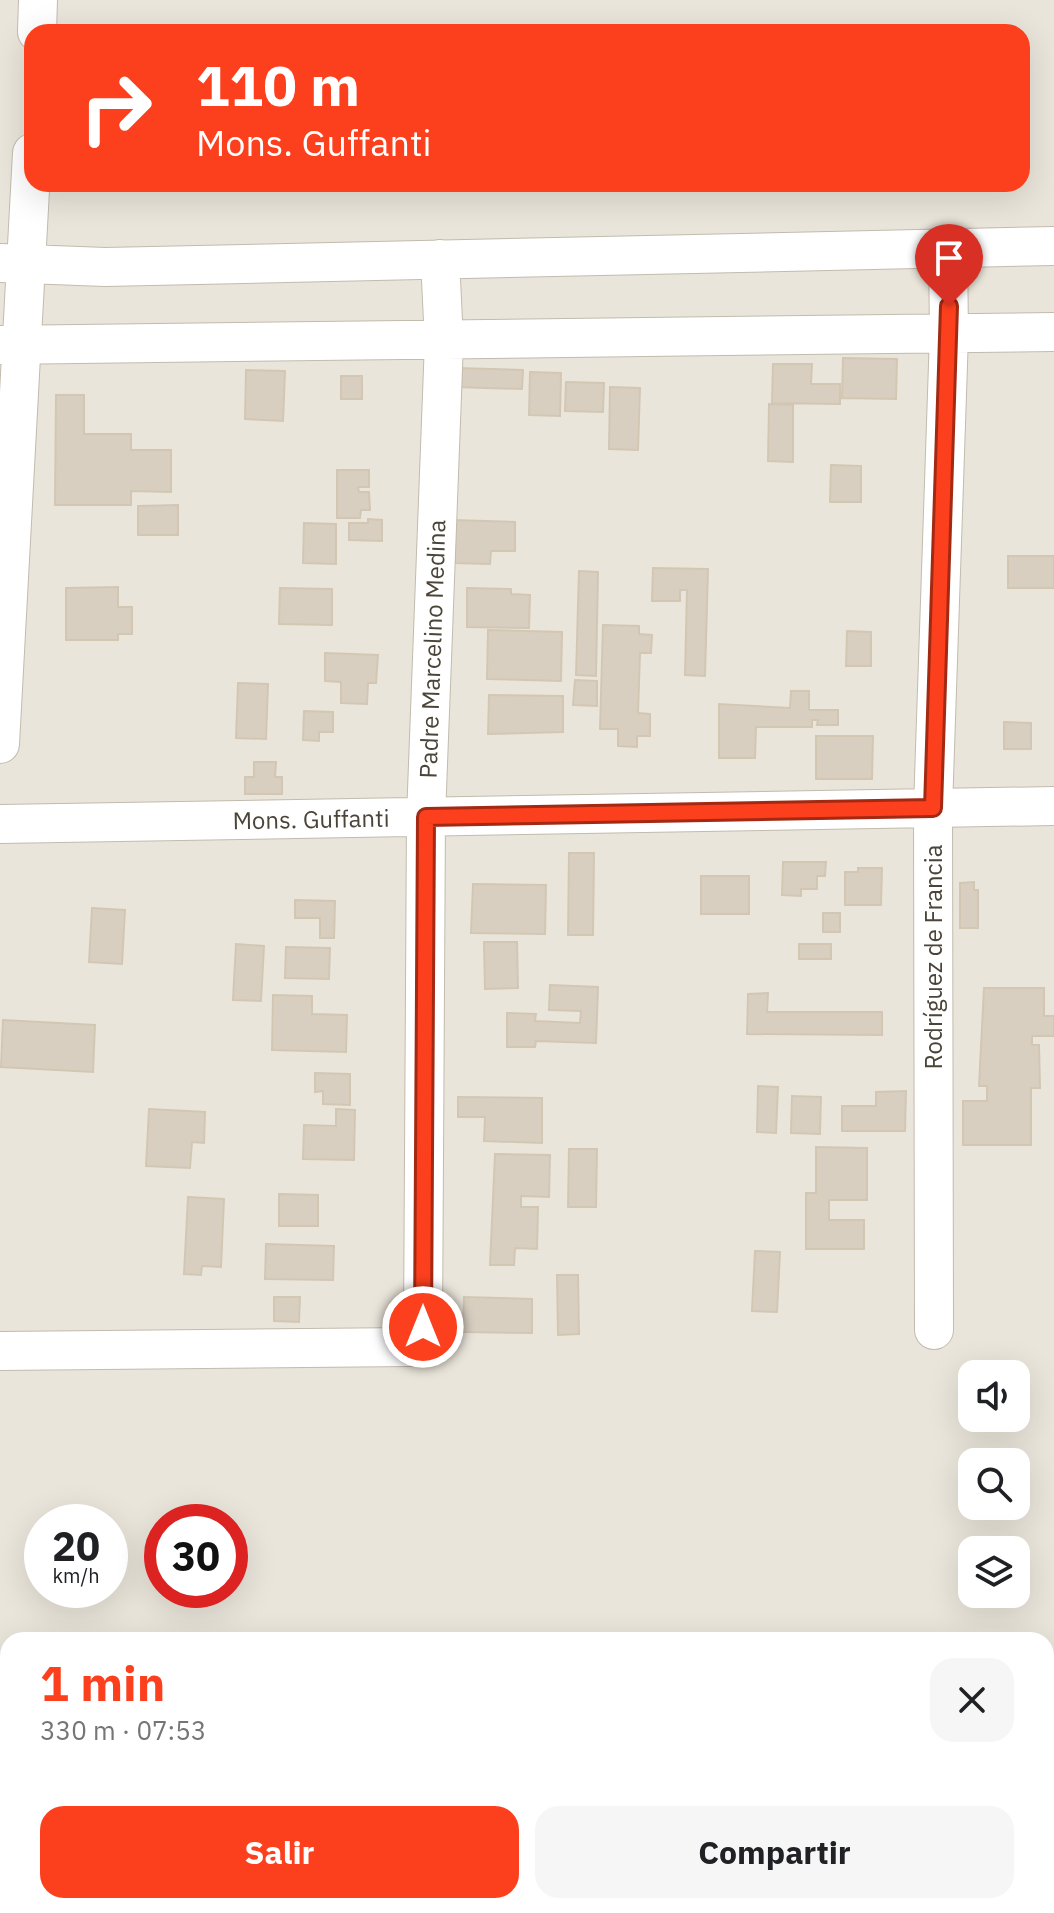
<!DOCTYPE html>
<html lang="es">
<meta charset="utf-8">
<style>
body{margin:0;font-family:"IBM Plex Sans",sans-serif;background:#f6f6f6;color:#202124;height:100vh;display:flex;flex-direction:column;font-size:30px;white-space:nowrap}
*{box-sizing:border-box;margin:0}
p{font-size:26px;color:#757577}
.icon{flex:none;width:44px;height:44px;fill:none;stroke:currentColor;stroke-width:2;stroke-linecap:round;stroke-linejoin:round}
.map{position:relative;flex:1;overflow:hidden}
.details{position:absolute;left:0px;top:1632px;width:1054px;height:282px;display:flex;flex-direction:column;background:#fff;border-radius:24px 24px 0 0;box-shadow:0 8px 32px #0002}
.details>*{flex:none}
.top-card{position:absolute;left:24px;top:24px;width:1006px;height:168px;border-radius:24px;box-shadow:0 8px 32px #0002;background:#fc3f1d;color:#fff;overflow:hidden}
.buttons{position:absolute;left:958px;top:1360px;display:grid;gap:16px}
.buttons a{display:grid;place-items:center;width:72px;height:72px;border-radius:16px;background:#fff;box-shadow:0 8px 32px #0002;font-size:40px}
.speed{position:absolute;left:24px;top:1504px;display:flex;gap:16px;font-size:40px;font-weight:700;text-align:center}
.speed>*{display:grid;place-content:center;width:104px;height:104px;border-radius:50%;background:#fff;box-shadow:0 8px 32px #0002;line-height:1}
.speed small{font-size:20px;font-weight:400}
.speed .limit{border:12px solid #d22;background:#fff;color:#111}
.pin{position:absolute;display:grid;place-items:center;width:68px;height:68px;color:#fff;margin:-82px -34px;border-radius:50% 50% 50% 0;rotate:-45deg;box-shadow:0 0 8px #0007}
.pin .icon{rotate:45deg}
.me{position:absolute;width:88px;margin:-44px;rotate:0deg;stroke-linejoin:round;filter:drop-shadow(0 0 6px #0008)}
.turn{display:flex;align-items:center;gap:28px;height:168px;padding:0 40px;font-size:36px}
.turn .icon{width:104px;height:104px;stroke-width:2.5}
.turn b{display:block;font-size:56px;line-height:68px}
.round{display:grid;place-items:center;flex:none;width:84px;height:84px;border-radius:24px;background:#f6f6f6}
.summary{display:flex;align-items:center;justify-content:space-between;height:136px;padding:0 40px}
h1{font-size:48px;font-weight:700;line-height:60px;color:#fc3f1d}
.button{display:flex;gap:16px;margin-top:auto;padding:16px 40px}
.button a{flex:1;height:92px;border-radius:24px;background:#fc3f1d;color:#fff;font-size:32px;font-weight:700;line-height:92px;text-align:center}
.button a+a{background:#f6f6f6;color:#202124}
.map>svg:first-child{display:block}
.residential{fill:#eae5da;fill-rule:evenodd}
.building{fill:#d8cfc1;stroke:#d3c7b4;stroke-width:2}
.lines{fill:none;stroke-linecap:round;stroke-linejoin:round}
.minor-casing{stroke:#c2bbae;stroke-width:40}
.minor{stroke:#fff;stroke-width:38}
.route-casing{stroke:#a42913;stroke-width:20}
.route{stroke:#fc3f1d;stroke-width:14}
.labels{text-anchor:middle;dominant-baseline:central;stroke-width:8;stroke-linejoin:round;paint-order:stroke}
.street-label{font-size:24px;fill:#4b4439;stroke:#fff}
</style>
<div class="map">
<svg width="1054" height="1913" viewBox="0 0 1054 1913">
<rect width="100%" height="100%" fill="#f6f3ec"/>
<!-- residential -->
<path class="residential" d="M0,0H1054V1913H0ZM32,32H1022V184H32ZM972,1374H1016V1418H972ZM972,1462H1016V1506H972ZM42,1522H110V1590H42ZM162,1522H230V1590H162ZM972,1550H1016V1594H972ZM8,1640H1046V1906H8Z"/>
<!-- building -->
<path class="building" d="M843,358L897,359L896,399L842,398Z
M773,364H812L811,384H840V404L772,403Z
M456,368L523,370L522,389L455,387Z
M246,370L285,371L283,421L245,419Z
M530,372L561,373L560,416L529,415Z
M341,376H362V399H341Z
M566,382L604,383L603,412L565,411Z
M610,387L640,388L638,450L609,449Z
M56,395H84V434H131V450H171V492L131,491V505H55Z
M769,404L793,405V462L768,461Z
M831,465L861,466V502H830Z
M337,470H369V487H358L359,492H369L370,510H361L360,518H337Z
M178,505V535H138V506Z
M368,519L382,520V541L349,540V523H368Z
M453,520L515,522V551H491L490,564L452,563Z
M304,523L336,524V564L303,563Z
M1008,556H1054V588H1008Z
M653,568L708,569L705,676L685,675L687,590H680V601H652Z
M579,571L598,572L596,676L576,675Z
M118,587V607H132V634H118V640H66V588Z
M280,588L332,589V625L279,624Z
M467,588L511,589V594L530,595L529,628L467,627Z
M603,625L639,626V634L652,635L651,653H640L638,713L650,714V736H637V747L618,746V729H600Z
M488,630L562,632L561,681L487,679Z
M847,631L871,632V666H846Z
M325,653L378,655L376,683H368L367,704L341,703V682L325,681Z
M575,680L597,681V706L573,705Z
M238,683L268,684L266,739L236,738Z
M791,691H809V710H838V725H817L818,720H812V727H756L755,758H719V704L790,708Z
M489,695L563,696V732L488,734Z
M304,711L333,712V732H319V741L303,740Z
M1004,722L1031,723V749H1004Z
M816,736H873L872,779H816Z
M254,762H276L275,777H282V794H245V777H254Z
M569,853H594L593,935H568Z
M783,862H826L825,876H817V889H801V896L782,895Z
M858,868H882L881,905H845V872H858Z
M701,876H749V914H701Z
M974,882V890H978V928H960V883Z
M473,884L546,885L545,934L471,933Z
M295,900L335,901L334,938H320V918H295Z
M92,908L125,910L122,964L89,962Z
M823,913H840V932H823Z
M484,942H517L518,988L485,989Z
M236,944L264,946L261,1001L233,1000Z
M799,944H831V959H799Z
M286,947L330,948L329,979L285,978Z
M550,985L598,987L596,1043L536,1041L535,1047H507V1013L536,1014L535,1021L580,1023L581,1011L549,1010Z
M984,988H1044V1016H1054V1036H1032V1045H1039L1040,1088H1031V1145H963V1101H987V1086H979Z
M768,993L767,1012H882V1035L747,1034L748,994Z
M273,995L312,996V1014L347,1015L346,1052L272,1050Z
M3,1020L95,1025L93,1072L1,1067Z
M315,1073L350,1074V1105L323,1104V1091L315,1092Z
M758,1086L778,1087L776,1133L757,1132Z
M906,1091L905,1131H842V1106H876V1092Z
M792,1096L821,1097L820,1134L791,1133Z
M458,1097L542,1098V1143L484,1141L485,1117H458Z
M149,1109L205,1112L204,1143L192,1142L190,1168L146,1166Z
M336,1109L355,1110L354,1160L303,1159L304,1125L336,1126Z
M816,1147L867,1148V1200H829V1220H864V1249H806V1193H816Z
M569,1149H597L596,1207H568Z
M495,1154L550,1155L549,1197L521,1196V1207H538L537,1249L515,1248L514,1265H490Z
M279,1194L318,1195V1226H279Z
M188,1197L224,1199L221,1267L202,1266L201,1275L184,1274Z
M266,1244L334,1246L333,1280L265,1279Z
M755,1251L780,1252L777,1312L752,1311Z
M557,1275H578L579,1334L558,1335Z
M274,1297H300L299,1322L274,1321Z
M464,1297L532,1299V1333L463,1332Z"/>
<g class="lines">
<!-- minor casing -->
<g class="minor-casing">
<path id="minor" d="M37,32L38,0
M0,263L105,267L1054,246
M0,345L1054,332
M0,744L32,153
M0,824L1054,806
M934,1330L933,808L949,335L948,248
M0,1351L410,1347L423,1327L426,817L444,342L440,259"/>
</g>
<!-- minor -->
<use href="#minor" class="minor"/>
</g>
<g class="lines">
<!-- route casing -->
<g class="route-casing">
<path id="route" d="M423,1327L426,817L933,808L949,306"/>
</g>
<!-- route -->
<use href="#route" class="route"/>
</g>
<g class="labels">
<!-- street labels -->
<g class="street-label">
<text transform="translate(432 649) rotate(-88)">Padre Marcelino Medina</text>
<text transform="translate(311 819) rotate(-1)">Mons. Guffanti</text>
<text transform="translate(933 957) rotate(-90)">Rodríguez de Francia</text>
</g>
</g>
</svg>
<div class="buttons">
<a><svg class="icon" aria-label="sound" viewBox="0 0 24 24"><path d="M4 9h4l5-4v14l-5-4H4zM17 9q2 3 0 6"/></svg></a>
<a><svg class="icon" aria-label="search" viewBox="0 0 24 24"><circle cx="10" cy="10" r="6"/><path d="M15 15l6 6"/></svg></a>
<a><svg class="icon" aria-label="layers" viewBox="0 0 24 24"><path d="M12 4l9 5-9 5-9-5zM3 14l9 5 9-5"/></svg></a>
</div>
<div class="speed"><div>20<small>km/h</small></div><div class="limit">30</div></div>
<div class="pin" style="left:949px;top:306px;background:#d93025"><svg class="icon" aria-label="arrive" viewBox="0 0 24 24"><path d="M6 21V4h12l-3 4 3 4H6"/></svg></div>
<svg class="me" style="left:423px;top:1327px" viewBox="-20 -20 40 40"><circle r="17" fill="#fc3f1d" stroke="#fff" stroke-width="3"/><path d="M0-11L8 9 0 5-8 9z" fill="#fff"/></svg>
<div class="top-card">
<div class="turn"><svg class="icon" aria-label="right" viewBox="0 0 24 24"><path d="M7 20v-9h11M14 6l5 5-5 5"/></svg><div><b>110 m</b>Mons. Guffanti</div></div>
</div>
<section class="details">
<div class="summary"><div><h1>1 min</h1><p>330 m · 07:53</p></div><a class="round"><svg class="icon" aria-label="close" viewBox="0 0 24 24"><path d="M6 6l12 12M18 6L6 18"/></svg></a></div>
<div class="button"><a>Salir</a><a>Compartir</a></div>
</section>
</div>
